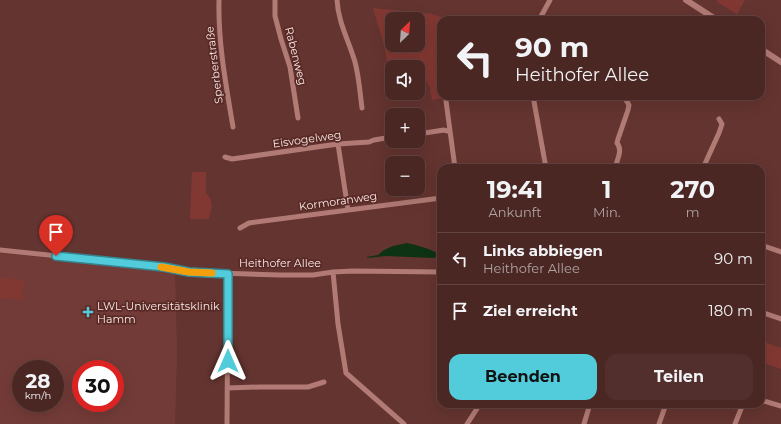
<!DOCTYPE html>
<html lang="de">
<meta charset="utf-8">
<style>
body{margin:0;font-family:Montserrat,sans-serif;background:#522f2c;color:#f1f3f6;height:100vh;display:flex;flex-direction:column;font-size:15px;white-space:nowrap}
*{box-sizing:border-box;margin:0}
p{font-size:13px;color:#b2a5a6}
.icon{flex:none;width:22px;height:22px;fill:none;stroke:currentColor;stroke-width:2;stroke-linecap:round;stroke-linejoin:round}
.map{position:relative;flex:1;overflow:hidden}
.details{position:absolute;left:437px;top:164px;width:328px;height:244px;display:flex;flex-direction:column;background:#4b2724;border-radius:12px;box-shadow:0 4px 16px #0002,0 0 0 1px #624441}
.details>*{flex:none}
.guide{position:absolute;left:437px;top:16px;width:328px;height:84px;border-radius:12px;box-shadow:0 4px 16px #0002,0 0 0 1px #624441;background:#4b2724;color:#f1f3f6;overflow:hidden}
.needle{width:26px;rotate:25deg}
.buttons{position:absolute;left:385px;top:12px;display:grid;gap:8px}
.buttons a{display:grid;place-items:center;width:40px;height:40px;border-radius:8px;background:#4b2724;box-shadow:0 4px 16px #0002,0 0 0 1px #624441;font-size:20px}
.speed{position:absolute;left:12px;top:360px;display:flex;gap:8px;font-size:20px;font-weight:700;text-align:center}
.speed>*{display:grid;place-content:center;width:52px;height:52px;border-radius:50%;background:#4b2724;box-shadow:0 4px 16px #0002,0 0 0 1px #624441;line-height:1}
.speed small{font-size:10px;font-weight:400}
.speed .limit{border:6px solid #d22;background:#fff;color:#111}
.pin{position:absolute;display:grid;place-items:center;width:34px;height:34px;color:#fff;margin:-41px -17px;border-radius:50% 50% 50% 0;rotate:-45deg;box-shadow:0 0 4px #0007}
.pin .icon{rotate:45deg}
.me{position:absolute;width:44px;margin:-22px;rotate:0deg;stroke-linejoin:round;filter:drop-shadow(0 0 3px #0008)}
.turn{display:flex;align-items:center;gap:14px;height:84px;padding:0 12px;font-size:18px}
.turn .icon{width:52px;height:52px;stroke-width:2.5}
.turn b{display:block;font-size:28px;line-height:34px}
.eta{display:flex;justify-content:space-evenly;align-items:center;height:68px;text-align:center}
.eta b{font-size:24px;font-weight:700;line-height:28px}
.primary-button{display:flex;gap:8px;margin-top:auto;padding:8px 12px}
.primary-button a{flex:1;height:46px;border-radius:12px;background:#52cbda;color:#111;font-size:16px;font-weight:700;line-height:46px;text-align:center}
.primary-button a+a{background:#522f2c;color:#f1f3f6}
ul{padding:0;list-style:none}
li{display:flex;align-items:center;gap:12px;height:52px;padding:0 12px;border-top:1px solid #624441}
li div{flex:1}
li b{display:block;font-size:15px}
li em{font-style:normal}
.map>svg:first-child{display:block}
.built{fill:#733b37;fill-rule:evenodd}
.green{fill:#823832;fill-rule:evenodd}
.water{fill:#0e3214}
.lines{fill:none;stroke-linecap:round;stroke-linejoin:round}
.minor{stroke:#b17a74;stroke-width:5}
.tertiary{stroke:#b17a74;stroke-width:6}
.route-casing{stroke:#35848e;stroke-width:10}
.route{stroke:#52cbda;stroke-width:7}
.slow{stroke:#f59e0b;stroke-width:7}
.poi-dot{fill:#52cbda;stroke:#592a26;stroke-width:1.5}
.labels{text-anchor:middle;dominant-baseline:central;stroke-width:3.5;stroke-linejoin:round;paint-order:stroke}
.street-label{font-size:11px;fill:#fbe9e6;stroke:#592a26}
.poi-label{font-size:11px;fill:#fbe9e6;stroke:#592a26;text-anchor:start}
</style>
<div class="map">
<svg width="781" height="424" viewBox="0 0 781 424">
<rect width="100%" height="100%" fill="#643430"/>
<!-- built -->
<path class="built" d="M0,253L175,271L177,353L175,424H0ZM21,369H55V403H21ZM81,369H115V403H81Z"/>
<!-- green -->
<path class="green" d="M718,0H745L737,14L717,2Z
M373,8L433,14L448,20H441V96H457L432,100L430,88L424,76H418V67H392V80H391L384,45ZM392,19H418V45H392Z
M192,172H206V193L210,198L212,205L209,219H190Z
M0,278L24,280L22,300L0,298Z
M761,341L781,348V369L761,362Z"/>
<!-- water -->
<path class="water" d="M407,243C417,245 428,248 437,253L436,257L434,258L386,256L367,258V257L378,255L384,250L393,246Z"/>
<g class="lines">
<!-- minor -->
<path class="minor" d="M219,0C218,43 226,85 233,127
M275,0V16L281,39L290,67L298,118
M337,0C338,22 349,41 355,62C359,77 360,93 362,108
M539,20L550,0
M533,96L546,168
M446,101L455,168
M418,134L444,130L450,132
M338,144L348,210
M225,157L232,159L338,144L369,142L374,140L392,137
M615,168C617,160 623,150 617,143L618,139L628,110L629,105L626,100L625,96
M703,168L719,133L722,124L719,119
M240,228L249,223L441,198
M761,245L781,252
M0,250L164,267L189,272L280,275H313L333,272L353,271L441,272
M333,272L338,324L346,373L404,424
M761,312L781,319
M227,388L260,387H308L324,382
M761,400L781,406
M227,424L228,273
M467,424L480,404
M584,424L590,404
M659,424L666,404
M735,424L743,404"/>
<!-- tertiary -->
<path class="tertiary" d="M686,0L717,20
M761,49L781,62"/>
</g>
<g class="lines">
<!-- route casing -->
<g class="route-casing">
<path id="route" d="M56,256L164,267L189,272L228,274V361"/>
</g>
<!-- route -->
<use href="#route" class="route"/>
<!-- slow -->
<path class="slow" d="M161,267L189,272L212,273"/>
</g>
<!-- markers -->
<path class="poi-dot" d="M86 306h4v4h4v4h-4v4h-4v-4h-4v-4h4z"/>
<g class="labels">
<!-- street labels -->
<g class="street-label">
<text transform="translate(296 56) rotate(76)">Rabenweg</text>
<text transform="translate(214 65) rotate(-97)">Sperberstraße</text>
<text transform="translate(307 139) rotate(-8)">Eisvogelweg</text>
<text transform="translate(338 201) rotate(-8)">Kormoranweg</text>
<text x="280" y="263">Heithofer Allee</text>
</g>
<!-- poi labels -->
<g class="poi-label">
<text x="97" y="306">LWL-Universitätsklinik<tspan x="97" dy="13">Hamm</tspan></text>
</g>
</g>
</svg>
<div class="buttons">
<a><svg class="needle" viewBox="-14 -14 28 28"><path d="M0-13l5 13h-10z" fill="#e53935"/><path d="M0 13l5-13h-10z" fill="#b2a5a6"/></svg></a>
<a><svg class="icon" aria-label="sound" viewBox="0 0 24 24"><path d="M4 9h4l5-4v14l-5-4H4zM17 9q2 3 0 6"/></svg></a>
<a>+</a>
<a>−</a>
</div>
<div class="speed"><div>28<small>km/h</small></div><div class="limit">30</div></div>
<div class="pin" style="left:56px;top:256px;background:#d93025"><svg class="icon" aria-label="arrive" viewBox="0 0 24 24"><path d="M6 21V4h12l-3 4 3 4H6"/></svg></div>
<svg class="me" style="left:228px;top:361px" viewBox="-20 -20 40 40"><path d="M0-17L14 15 0 8-14 15z" fill="#52cbda" stroke="#fff" stroke-width="4"/></svg>
<div class="guide">
<div class="turn"><svg class="icon" aria-label="left" viewBox="0 0 24 24"><path d="M17 20v-9H6M10 6l-5 5 5 5"/></svg><div><b>90 m</b>Heithofer Allee</div></div>
</div>
<section class="details">
<div class="eta">
<div><b>19:41</b><p>Ankunft</p></div>
<div><b>1</b><p>Min.</p></div>
<div><b>270</b><p>m</p></div>
</div>
<ul>
<li><svg class="icon" aria-label="left" viewBox="0 0 24 24"><path d="M17 20v-9H6M10 6l-5 5 5 5"/></svg><div><b>Links abbiegen</b><p>Heithofer Allee</p></div><em>90 m</em></li>
<li><svg class="icon" aria-label="arrive" viewBox="0 0 24 24"><path d="M6 21V4h12l-3 4 3 4H6"/></svg><div><b>Ziel erreicht</b></div><em>180 m</em></li>
</ul>
<div class="primary-button"><a>Beenden</a><a>Teilen</a></div>
</section>
</div>
